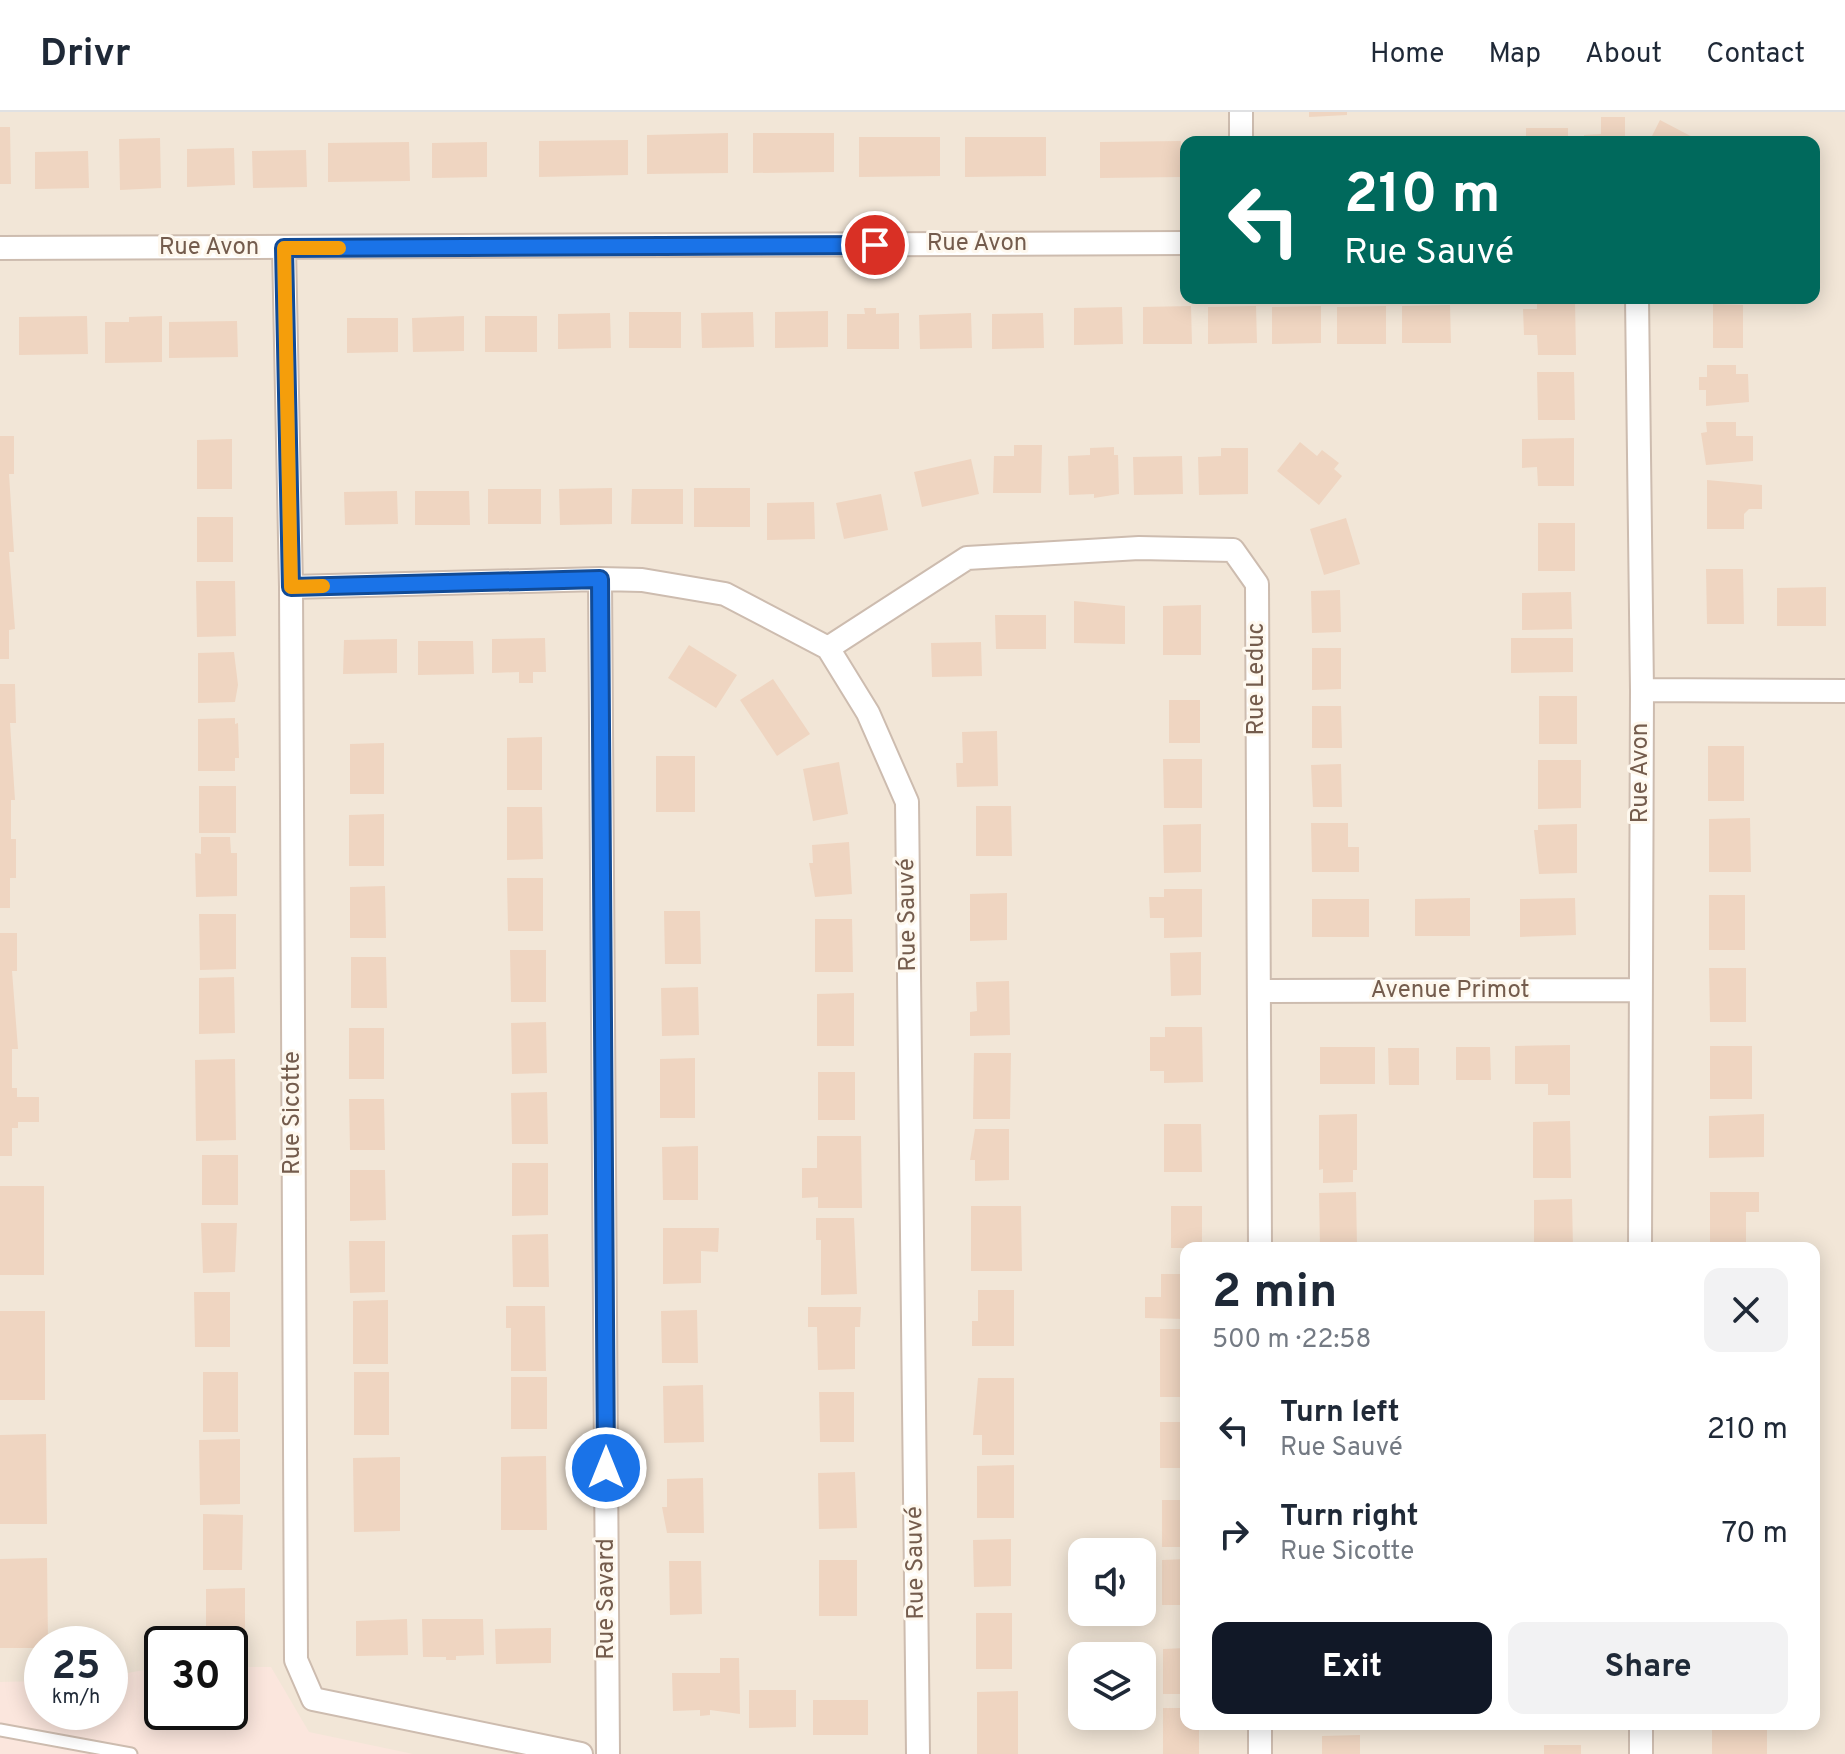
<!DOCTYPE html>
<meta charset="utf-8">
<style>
body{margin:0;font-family:Overpass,sans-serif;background:#f2f2f3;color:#1f2937;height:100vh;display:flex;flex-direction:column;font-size:30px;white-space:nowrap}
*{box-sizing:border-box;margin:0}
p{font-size:26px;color:#747a83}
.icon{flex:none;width:44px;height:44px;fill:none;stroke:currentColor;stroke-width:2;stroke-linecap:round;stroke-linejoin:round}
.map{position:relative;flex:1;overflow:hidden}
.panel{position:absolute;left:1180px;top:1130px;width:640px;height:488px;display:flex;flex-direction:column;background:#fff;border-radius:16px;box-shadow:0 4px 20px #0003}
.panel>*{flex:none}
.guide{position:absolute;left:1180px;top:24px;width:640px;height:168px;border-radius:16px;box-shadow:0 4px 20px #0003;background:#00695c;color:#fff;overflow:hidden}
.fabs{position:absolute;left:1068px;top:1426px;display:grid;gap:16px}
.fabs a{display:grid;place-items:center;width:88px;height:88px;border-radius:16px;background:#fff;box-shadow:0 4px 20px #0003;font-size:40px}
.speed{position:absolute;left:24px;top:1514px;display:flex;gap:16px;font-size:40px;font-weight:700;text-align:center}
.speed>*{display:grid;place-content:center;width:104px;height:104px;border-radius:50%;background:#fff;box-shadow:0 4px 20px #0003;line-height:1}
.speed small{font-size:20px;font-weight:400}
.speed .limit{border:4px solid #111;border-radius:12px;background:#fff;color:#111}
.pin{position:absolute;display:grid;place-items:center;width:68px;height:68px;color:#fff;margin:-34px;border:4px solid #fff;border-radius:50%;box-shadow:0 2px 8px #0007}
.me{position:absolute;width:88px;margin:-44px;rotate:0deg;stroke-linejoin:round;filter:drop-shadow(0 0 6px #0008)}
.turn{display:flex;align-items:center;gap:28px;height:168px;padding:0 32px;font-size:36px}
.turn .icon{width:104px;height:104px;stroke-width:2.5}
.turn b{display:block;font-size:56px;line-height:68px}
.round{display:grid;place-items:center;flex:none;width:84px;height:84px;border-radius:16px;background:#f2f2f3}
.overview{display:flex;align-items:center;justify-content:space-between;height:136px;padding:0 32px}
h1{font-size:48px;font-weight:700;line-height:60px}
.cta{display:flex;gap:16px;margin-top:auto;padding:16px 32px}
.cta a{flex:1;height:92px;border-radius:16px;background:#111827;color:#fff;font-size:32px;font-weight:700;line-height:92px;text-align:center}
.cta a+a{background:#f2f2f3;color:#1f2937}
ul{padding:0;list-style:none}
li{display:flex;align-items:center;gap:24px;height:104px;padding:0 32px}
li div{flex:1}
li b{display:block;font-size:30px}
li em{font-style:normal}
header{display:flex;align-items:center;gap:48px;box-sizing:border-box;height:112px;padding:0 40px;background:#fff;border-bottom:2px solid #e0e1e3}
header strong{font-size:38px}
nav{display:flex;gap:44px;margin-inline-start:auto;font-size:28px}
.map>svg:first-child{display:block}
.residential{fill:#f2e6d7;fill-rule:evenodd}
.commercial{fill:#fbe6dd}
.building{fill:#efd5c1}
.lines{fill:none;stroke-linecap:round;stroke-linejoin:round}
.service-casing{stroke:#cdbcaf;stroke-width:15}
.minor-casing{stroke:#cdbcaf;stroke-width:26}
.service{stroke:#fff;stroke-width:11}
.minor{stroke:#fff;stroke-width:22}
.route-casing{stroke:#114b97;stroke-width:20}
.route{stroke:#1a73e8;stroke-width:14}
.slow{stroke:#f59e0b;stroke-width:14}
.labels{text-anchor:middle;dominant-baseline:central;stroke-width:6;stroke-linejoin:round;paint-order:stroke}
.street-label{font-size:24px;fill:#745c4d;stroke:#fef8ee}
</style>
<header>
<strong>Drivr</strong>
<nav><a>Home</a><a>Map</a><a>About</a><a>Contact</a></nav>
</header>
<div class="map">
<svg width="1845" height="1642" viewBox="0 0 1845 1642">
<rect width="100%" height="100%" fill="#fbf4e8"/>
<!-- residential -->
<path class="residential" d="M0,0H1845V1642H0ZM1186,30H1814V186H1186ZM1186,1136H1814V1612H1186ZM1082,1440H1142V1500H1082ZM42,1532H110V1600H42ZM162,1532H230V1600H162ZM1082,1544H1142V1604H1082Z"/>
<!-- commercial -->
<path class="commercial" d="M162,1555V1600H230V1555H271L309,1620L413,1642H0V1570L42,1569V1600H110V1564Z"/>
<!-- building -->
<path class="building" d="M1309,0H1347V3L1309,5Z
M1601,5H1625V30H1584V23L1601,22Z
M1660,8L1702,30H1649Z
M0,15H10L11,72H0Z
M1526,16H1568V30H1526Z
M728,21V61L647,62V23Z
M753,21H834V60L753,61Z
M859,25H940V64L859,65Z
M965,25H1046V64L965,65Z
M160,26L161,76L120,78L119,27Z
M1310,26H1358V30H1310Z
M628,28V63L539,65V29Z
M1181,29L1182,65L1100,66V30Z
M409,30L410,69L328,70V31Z
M487,30V65L432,66V31Z
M234,36L235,73L187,75V37Z
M306,38L307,75L253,76L252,39Z
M88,39L89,76L35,77V40Z
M1537,189H1575L1576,243H1538L1537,223H1524L1523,197H1537Z
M1713,192L1743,193V236H1713Z
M1450,193L1451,231H1402V194Z
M1191,194L1192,232H1143V195Z
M1256,194L1257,231L1208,232V195Z
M1321,194V231L1272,232V195Z
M1386,194V232H1337V195Z
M1122,195L1123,232L1074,233V196Z
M864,196H876V202L899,201V237H847V202H865Z
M828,199V235L775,236V200Z
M629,200H681V236H629Z
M753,200L754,235L702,236L701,201Z
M610,201L611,236L558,237V202Z
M971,201L972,236L920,237L919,203Z
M1043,201L1044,236L992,237V202Z
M87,204L88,242L19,243V205Z
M162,204V250L105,251V210H129V205Z
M464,204V239L413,240L412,206Z
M485,204H537V240H485Z
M347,206H398V240L347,241Z
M237,209L238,245L169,246V210Z
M1707,253H1736V262H1748L1749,290L1706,294V278H1699V265H1707Z
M1537,260H1574L1575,308H1538Z
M1706,310H1736V324H1753V349L1706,353L1701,321L1707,320Z
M0,324H14V362H9L14,440H9L15,517L9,518V547H0Z
M1574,326V374H1538L1537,355L1522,356V327Z
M232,327V377H197V328Z
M1300,330L1317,344L1322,338L1339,351L1334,357L1342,364L1319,393L1277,359Z
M1014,333H1042L1041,381H993L994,344H1014Z
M1114,335V343H1118L1119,382L1094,386V382L1069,383L1068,344L1090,343V336Z
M1221,336H1248V382L1199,383L1198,345L1221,344Z
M1182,344L1183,382L1134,383L1133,345Z
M971,347L979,382L922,395L914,360Z
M1707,368L1762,373V397H1749L1744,402V417H1707Z
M612,376V412L560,413L559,377Z
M694,376H750V415H694Z
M488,377H541V412H488Z
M632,377H683V412H631Z
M397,379L398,412L345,413L344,380Z
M415,379H469L470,413H415Z
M881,382L888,418L844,427L836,391Z
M814,390L815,427L767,428V391Z
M197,405H233V450H197Z
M1346,406L1360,452L1324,463L1310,417Z
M1538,411H1575V459H1538Z
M1706,457H1743L1744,512H1707Z
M196,469H235L236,524L197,525Z
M1826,475V514H1777V476Z
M1340,478L1341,520L1312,521L1311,479Z
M1571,480L1572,517L1522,518V481Z
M1074,489L1125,494V532L1074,531Z
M1201,493V543H1163V494Z
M995,503H1046V537H996Z
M545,526L546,560H533V571H519V560L492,561V527Z
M1511,526H1573V560L1511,561Z
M397,527V561L343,562L344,528Z
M418,529H473L474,562L418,563Z
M981,530L982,564L932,565L931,531Z
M689,533L737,563L716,596L668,566Z
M1312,536H1341V577L1312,578Z
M234,540L238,573L235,590L198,591V541Z
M773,567L810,622L777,644L740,588Z
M0,572H15L16,611H10L15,688H11V727H16V766H10V796H0Z
M1539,584H1577V632H1539Z
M1169,588H1200V631H1169Z
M1312,594H1341L1342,636H1312Z
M235,606V612L238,611L239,646H235V659H198V607Z
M997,619L998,674L957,675L956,651H963L962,620Z
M542,625V678H507V626Z
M384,631V682H350V632Z
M1708,634H1744V689H1708Z
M656,644H695V700H656Z
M1163,647H1202V696H1164Z
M1538,648H1581V696L1538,697Z
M839,650L848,702L813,709L803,657Z
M1341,652L1342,695H1313L1311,653Z
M199,674H236V721H199Z
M976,694H1011L1012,744H976Z
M507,695H542L543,747L507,748Z
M384,702V754H349V703Z
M1750,706L1751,760H1709V707Z
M1311,711H1348V735H1359V760H1312Z
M1201,712V760L1164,761L1163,713Z
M1577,712V761L1539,762L1534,718H1538V713Z
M201,725H230L231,741H237V784L196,785L195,741L201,742Z
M849,730L852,782L815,785L809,751H813L812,733Z
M507,766H543V819H508Z
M385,774L386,826H350V775Z
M1164,777H1202V825L1164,826V806H1150L1149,785H1164Z
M1007,781V828L970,829V782Z
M1709,783H1745V838H1709Z
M1470,786V824H1415V787Z
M1575,786L1576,823L1520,825V787Z
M1312,787H1369V825H1312Z
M664,799H700L701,852H665Z
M199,802H236V857L200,858Z
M815,807H852L853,860H815Z
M0,821H17V859H12L18,937H12V976H17V985H39V1010H18V1016H12V1044H0Z
M510,838H546V890H511Z
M1201,840V883L1171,884L1170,841Z
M351,845H386L387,896H351Z
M1709,856H1746V910H1710Z
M234,865L235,921L199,922V866Z
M1009,869L1010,923L970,924V900L977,899L976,870Z
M698,875L699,923L662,924L661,876Z
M854,881V934H817V882Z
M546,910L547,961L512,962L511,911Z
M1165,915H1202L1203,970L1164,971V959H1150V925H1165Z
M349,916H384V967H349Z
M1570,933V983H1548V972H1515V934Z
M1710,934H1752V987H1710Z
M1320,935H1375V972H1320Z
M1456,935H1490L1491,968H1456Z
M1388,936H1419V973H1389Z
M974,941H1011L1010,1007H973Z
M695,946V1006H660V947Z
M235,947L236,1028L196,1029L195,948Z
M818,960H855V1008H818Z
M547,980L548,1032H512L511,981Z
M349,987H384L385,1038H350Z
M1357,1002V1058H1353V1070L1323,1071V1057L1319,1058V1003Z
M1764,1002V1045L1709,1046V1004Z
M1570,1009L1571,1066H1533V1010Z
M1164,1012H1201L1202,1060H1164Z
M975,1017H1009V1068L975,1069V1048H970Z
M817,1024H861L862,1096H818V1085L802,1086V1056H817Z
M698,1034V1088H663L662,1035Z
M202,1043H238V1093H202Z
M512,1051H548V1103L512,1104Z
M350,1058H385L386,1108L350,1109Z
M0,1074H44V1163H0Z
M1356,1080L1357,1134L1320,1135L1319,1081Z
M1710,1080H1759V1100H1746V1133H1758V1136L1710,1134Z
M1572,1087L1573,1136H1534V1088Z
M971,1094H1021L1022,1159H971Z
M1171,1094H1202V1136H1171Z
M816,1106H854L857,1182L821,1183V1128H816Z
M201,1111H237L235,1160L203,1161Z
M663,1116H719L718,1140L701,1139V1171L663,1172Z
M548,1122L549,1175H513L512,1123Z
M349,1129H385V1180L350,1181Z
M1161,1162H1186V1207L1145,1206V1185H1161Z
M978,1178H1014V1234H972V1209H978Z
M194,1180H230V1235H195Z
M388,1188V1252H353V1189Z
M506,1194H545L546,1259H511V1216H506Z
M808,1195H861L860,1215H855V1257L818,1258L817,1215H808Z
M697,1198L698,1251H662L661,1199Z
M0,1199H45V1288H0Z
M1160,1217H1186V1285H1160Z
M203,1260H238V1320H203Z
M354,1260H389V1323H354Z
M511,1265H547V1317H511Z
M978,1266H1014V1343H982V1323H973Z
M703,1273L704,1330L664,1331L663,1274Z
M819,1280H854V1330H820Z
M1160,1310H1186V1356H1160Z
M46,1322L47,1412H0V1323Z
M240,1327V1392L200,1393L199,1328Z
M546,1344L547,1418H501V1345Z
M400,1345V1419L354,1420L353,1346Z
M1014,1353V1406H977V1354Z
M855,1360L857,1416L819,1417L818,1361Z
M703,1366L704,1421H667L662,1395H667V1367Z
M1162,1388H1186V1435H1162Z
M203,1402L243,1403L242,1458H203Z
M1011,1427V1474L974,1475L973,1428Z
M47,1446L48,1532H42V1536H0V1447Z
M1186,1447V1493H1162V1448Z
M819,1448H857V1504H819Z
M669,1449H701L702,1502L670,1503Z
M245,1476V1532H206V1477Z
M976,1501H1012V1557H976Z
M407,1507L408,1543L356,1544V1509Z
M422,1507H483L484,1543L456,1544V1548H446V1545H423Z
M551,1516V1551L496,1552L495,1517Z
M1186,1536V1582H1163V1537Z
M720,1546H739L740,1602L710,1598V1603L700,1604V1598L673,1599L672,1561H720Z
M749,1578H796V1615L749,1616Z
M1018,1579V1642H977V1580Z
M813,1588H868V1623H813Z
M1163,1596H1186V1612H1199V1642H1163Z
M1712,1612H1767V1642H1712Z
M1360,1623V1642H1322V1624Z
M1544,1633H1581V1642H1544Z"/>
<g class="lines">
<!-- service casing -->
<g class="service-casing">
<path id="service" d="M0,1618L131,1642"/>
</g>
<!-- minor casing -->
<g class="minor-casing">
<path id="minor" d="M1241,0V30
M0,136L1186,131
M284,136L291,475L296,1548L313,1587L581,1642
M1637,186L1642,578L1640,1136
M600,467L608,1642
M291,475L600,467L642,468L725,482L828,536L868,601L907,690L918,1642
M828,536L967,446L1139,436L1233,438L1257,472L1260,1136
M1642,578L1845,579
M1260,879L1640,878
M1260,1612V1642
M1641,1612V1642"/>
</g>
<!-- service -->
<use href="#service" class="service"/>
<!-- minor -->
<use href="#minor" class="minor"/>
</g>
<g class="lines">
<!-- route casing -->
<g class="route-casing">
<path id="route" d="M606,1356L600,467L291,475L284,136L875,133"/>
</g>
<!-- route -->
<use href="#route" class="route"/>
<!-- slow -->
<path class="slow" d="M323,474L291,475L284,136H339"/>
</g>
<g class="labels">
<!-- street labels -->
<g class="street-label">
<text x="977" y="132">Rue Avon</text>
<text x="209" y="136">Rue Avon</text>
<text transform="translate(1257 567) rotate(-90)">Rue Leduc</text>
<text transform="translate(1641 661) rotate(-90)">Rue Avon</text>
<text transform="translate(908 803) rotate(-91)">Rue Sauvé</text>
<text x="1450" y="879">Avenue Primot</text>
<text transform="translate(293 1001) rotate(-90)">Rue Sicotte</text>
<text transform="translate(916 1451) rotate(-91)">Rue Sauvé</text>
<text transform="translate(607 1487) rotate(-90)">Rue Savard</text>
</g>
</g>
</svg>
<div class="fabs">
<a><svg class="icon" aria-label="sound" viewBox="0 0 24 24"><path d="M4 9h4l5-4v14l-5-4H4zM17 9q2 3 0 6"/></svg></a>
<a><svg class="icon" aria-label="layers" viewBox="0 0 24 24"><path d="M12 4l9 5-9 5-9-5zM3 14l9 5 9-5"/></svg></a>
</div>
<div class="speed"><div>25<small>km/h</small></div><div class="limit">30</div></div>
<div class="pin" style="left:875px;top:133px;background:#d93025"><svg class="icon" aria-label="arrive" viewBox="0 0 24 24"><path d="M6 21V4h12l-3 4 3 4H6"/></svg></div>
<svg class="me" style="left:606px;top:1356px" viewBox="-20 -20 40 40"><circle r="17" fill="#1a73e8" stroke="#fff" stroke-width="3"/><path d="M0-11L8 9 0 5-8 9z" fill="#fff"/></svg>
<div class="guide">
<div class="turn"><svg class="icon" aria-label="left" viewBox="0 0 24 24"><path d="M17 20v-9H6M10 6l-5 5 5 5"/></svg><div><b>210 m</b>Rue Sauvé</div></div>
</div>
<section class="panel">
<div class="overview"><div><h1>2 min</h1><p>500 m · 22:58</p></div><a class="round"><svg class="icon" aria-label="close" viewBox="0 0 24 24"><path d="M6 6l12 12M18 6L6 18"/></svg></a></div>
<ul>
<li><svg class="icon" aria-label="left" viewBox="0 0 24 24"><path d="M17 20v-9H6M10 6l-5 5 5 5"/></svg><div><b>Turn left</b><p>Rue Sauvé</p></div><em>210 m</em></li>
<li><svg class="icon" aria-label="right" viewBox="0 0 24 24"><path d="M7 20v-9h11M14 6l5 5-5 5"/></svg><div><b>Turn right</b><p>Rue Sicotte</p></div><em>70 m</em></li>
</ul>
<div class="cta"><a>Exit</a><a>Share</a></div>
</section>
</div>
